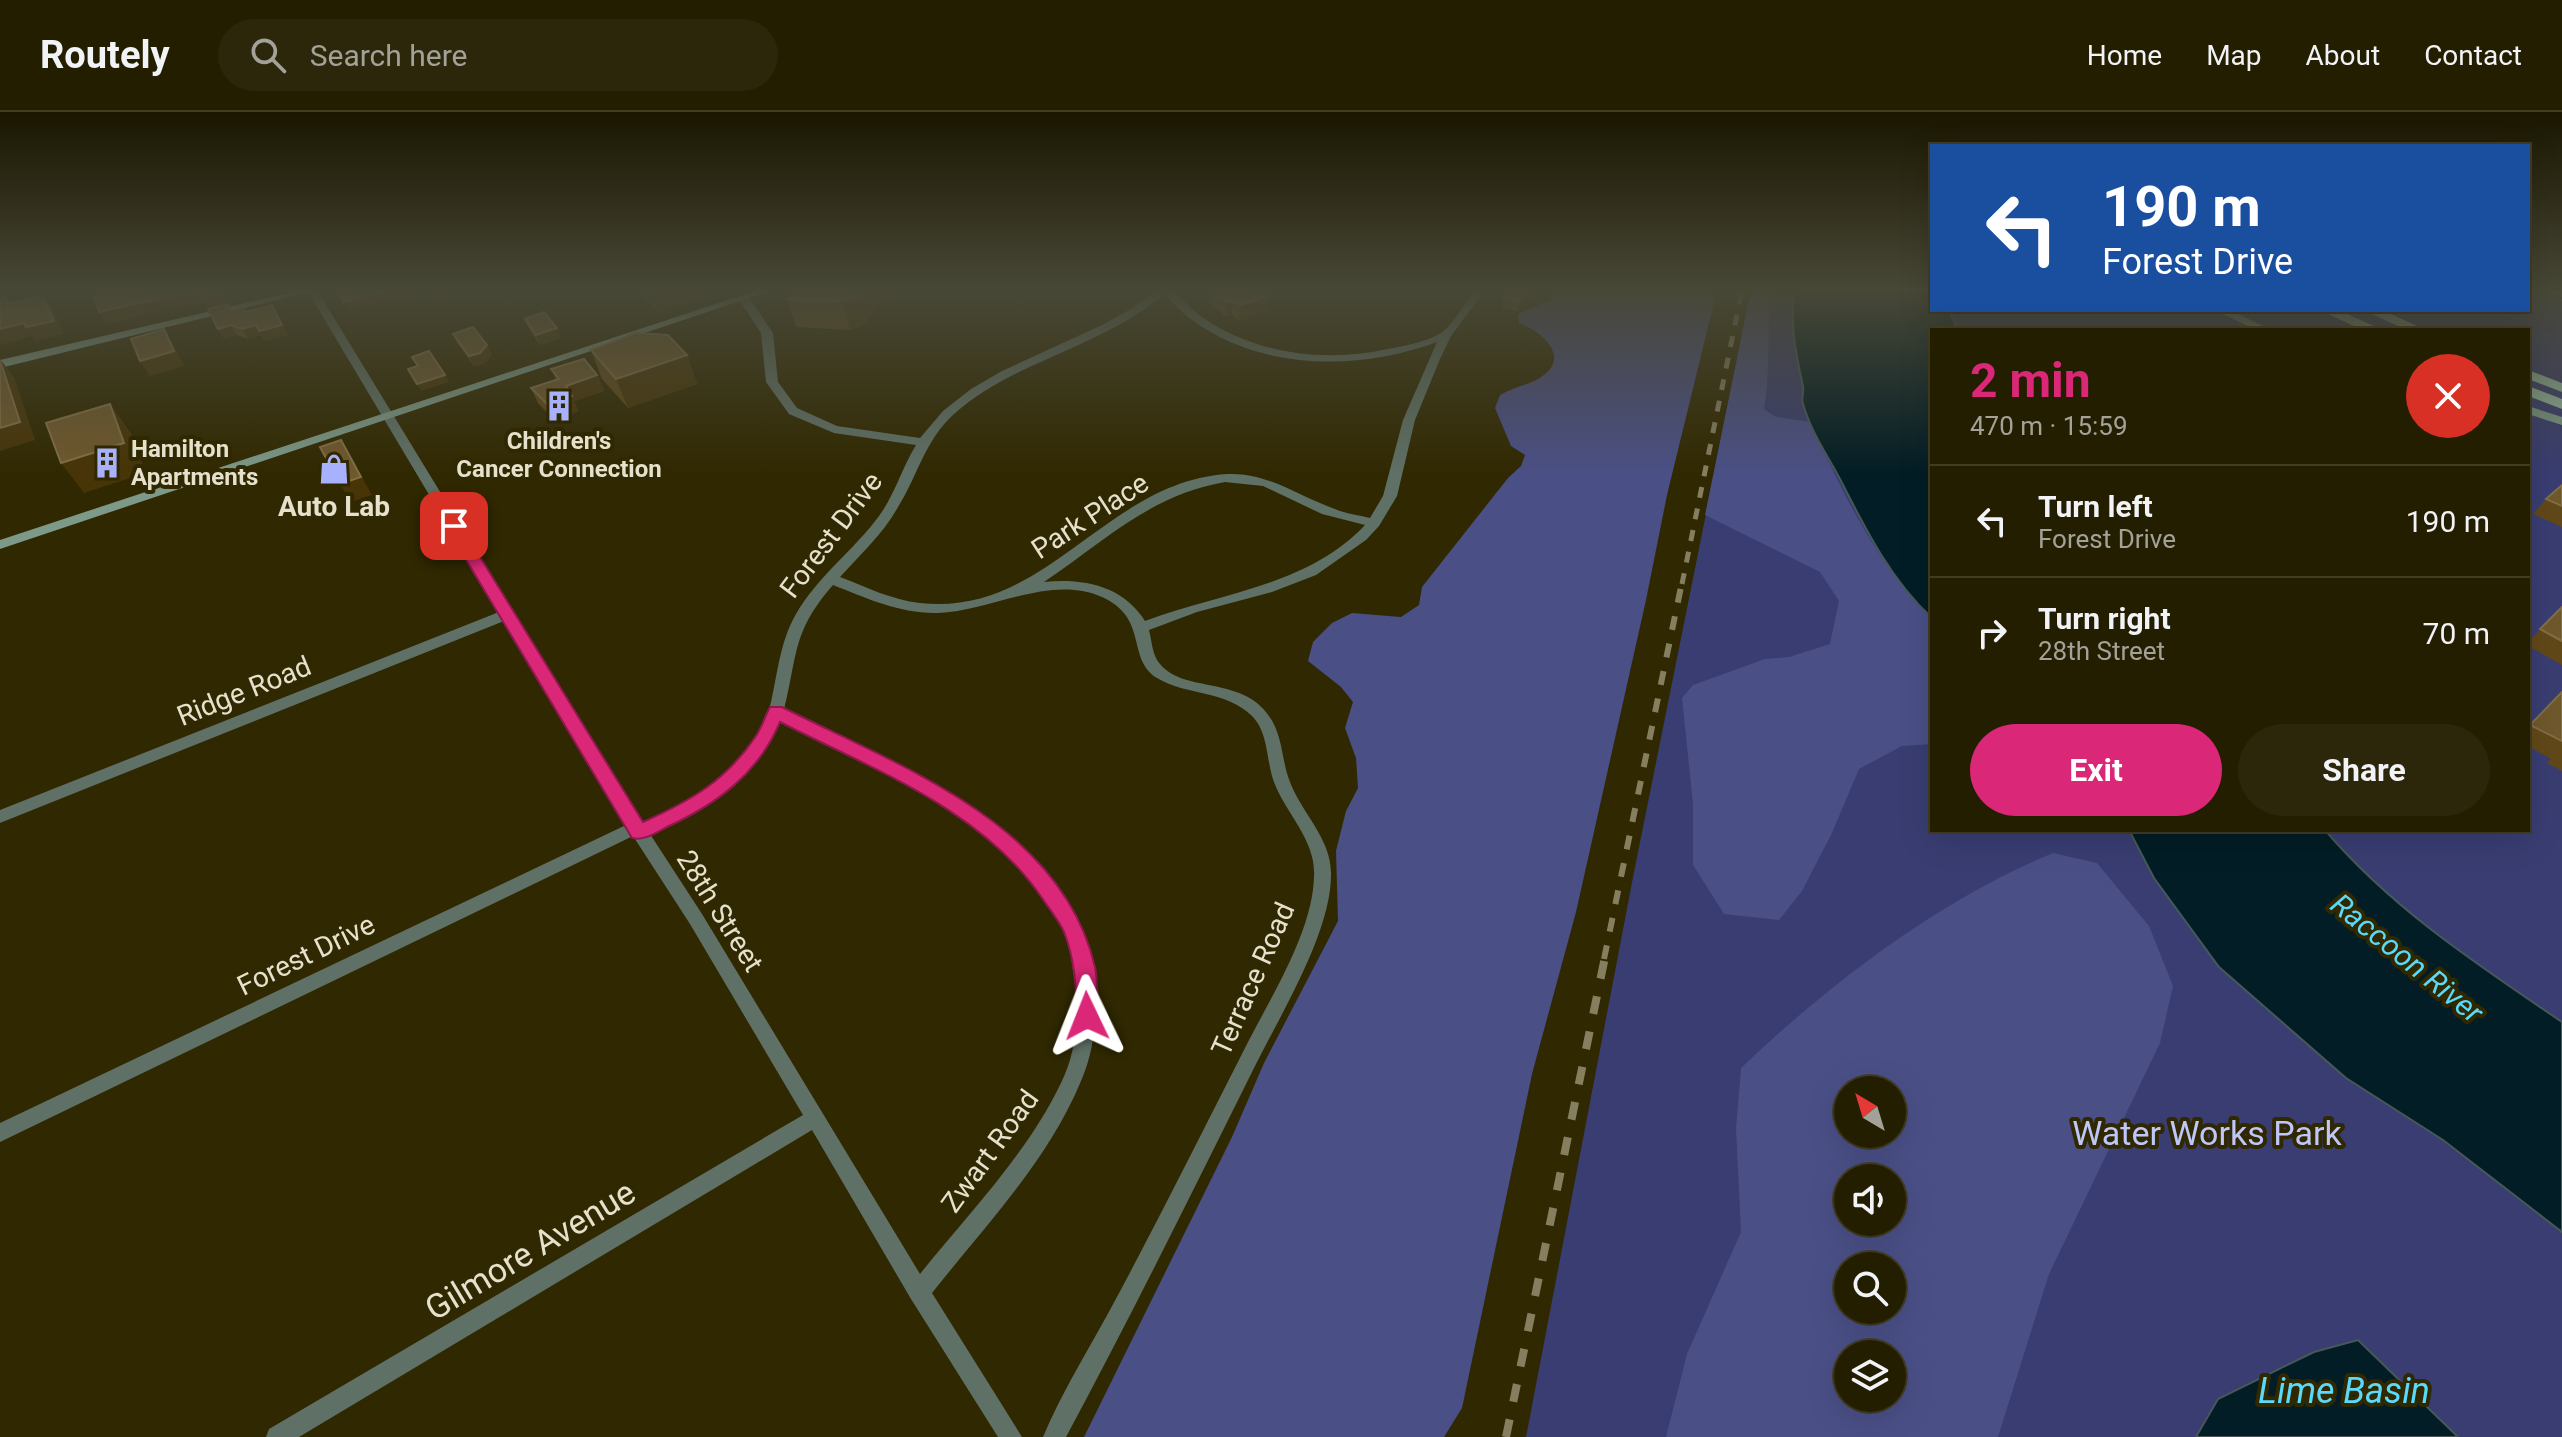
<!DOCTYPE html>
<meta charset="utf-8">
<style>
body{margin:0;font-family:Roboto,sans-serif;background:#2c270a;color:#f1f3f6;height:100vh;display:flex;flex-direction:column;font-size:30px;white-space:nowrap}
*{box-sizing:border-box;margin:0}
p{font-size:26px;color:#a3a299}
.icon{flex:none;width:44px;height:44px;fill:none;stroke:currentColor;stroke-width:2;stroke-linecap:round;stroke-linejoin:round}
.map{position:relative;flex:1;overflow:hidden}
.side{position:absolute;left:1930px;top:216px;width:600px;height:504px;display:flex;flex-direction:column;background:#241e00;border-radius:0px;box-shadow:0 8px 32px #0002,0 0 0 2px #413c22}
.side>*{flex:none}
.hud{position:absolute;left:1930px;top:32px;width:600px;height:168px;border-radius:0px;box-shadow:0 8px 32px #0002,0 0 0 2px #413c22;background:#1a4fa0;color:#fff;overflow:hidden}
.needle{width:52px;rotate:322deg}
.buttons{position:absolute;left:1834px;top:964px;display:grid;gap:16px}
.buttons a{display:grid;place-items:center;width:72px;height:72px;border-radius:50%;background:#241e00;box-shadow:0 8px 32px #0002,0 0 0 2px #413c22;font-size:40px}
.pin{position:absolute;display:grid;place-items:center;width:68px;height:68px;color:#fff;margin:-34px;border-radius:16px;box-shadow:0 4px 12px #0006}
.me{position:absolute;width:88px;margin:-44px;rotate:358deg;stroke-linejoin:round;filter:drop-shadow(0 0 6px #0008)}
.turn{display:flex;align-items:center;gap:28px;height:168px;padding:0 40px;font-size:36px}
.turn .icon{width:104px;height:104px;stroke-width:2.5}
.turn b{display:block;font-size:56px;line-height:68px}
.round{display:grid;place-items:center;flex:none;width:84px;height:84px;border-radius:42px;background:#2c270a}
.summary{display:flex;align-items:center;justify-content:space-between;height:136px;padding:0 40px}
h1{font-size:48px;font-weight:700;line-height:60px;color:#db2777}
.cta{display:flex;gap:16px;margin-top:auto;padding:16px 40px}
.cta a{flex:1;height:92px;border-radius:48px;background:#db2777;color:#fff;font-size:32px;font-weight:700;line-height:92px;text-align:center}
.cta a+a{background:#2c270a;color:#f1f3f6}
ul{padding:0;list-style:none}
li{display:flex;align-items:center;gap:24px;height:112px;padding:0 40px;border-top:2px solid #413c22}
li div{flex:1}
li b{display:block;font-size:30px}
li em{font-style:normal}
header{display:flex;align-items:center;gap:48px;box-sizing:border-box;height:112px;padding:0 40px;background:#241e00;border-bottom:2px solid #413c22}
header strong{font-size:38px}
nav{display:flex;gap:44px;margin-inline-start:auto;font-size:28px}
.search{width:560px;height:72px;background:#2c270a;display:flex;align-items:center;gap:20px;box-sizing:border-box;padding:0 28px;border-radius:44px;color:#a3a299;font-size:30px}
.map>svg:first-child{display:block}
.green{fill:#393d71;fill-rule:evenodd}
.forest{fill:#4a4f86;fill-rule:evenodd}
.water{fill:#021d25;stroke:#465857;stroke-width:2}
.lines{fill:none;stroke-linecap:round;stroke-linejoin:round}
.minor{fill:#5f7066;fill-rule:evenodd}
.secondary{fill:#7d9988;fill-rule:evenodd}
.primary{fill:#95b8a2;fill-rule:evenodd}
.rail-far2{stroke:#857f60;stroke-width:5;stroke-dasharray:11 11;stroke-linecap:butt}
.rail-far1{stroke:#857f60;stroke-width:6;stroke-dasharray:14 14;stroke-linecap:butt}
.rail{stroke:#857f60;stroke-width:8;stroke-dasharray:18 18;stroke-linecap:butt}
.wall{fill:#614819}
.shaded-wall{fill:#473407}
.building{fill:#6f582c;stroke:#826e45;stroke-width:2}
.route{fill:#db2777;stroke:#8e194d;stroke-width:2}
.labels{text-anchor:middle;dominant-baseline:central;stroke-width:8;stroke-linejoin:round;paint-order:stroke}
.far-poi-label{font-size:24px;font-weight:bold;fill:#e5e1cc;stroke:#302800}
.poi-label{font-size:28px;font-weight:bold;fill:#e5e1cc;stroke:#302800}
.street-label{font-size:28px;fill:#e5e1cc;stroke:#302800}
.water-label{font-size:30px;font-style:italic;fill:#5ad9fb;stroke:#302800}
.near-park-label{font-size:34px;fill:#bfc7fa;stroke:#302800}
.near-street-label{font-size:34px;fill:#e5e1cc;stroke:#302800}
.near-water-label{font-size:36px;font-style:italic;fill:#5ad9fb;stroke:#302800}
</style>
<header>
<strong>Routely</strong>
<div class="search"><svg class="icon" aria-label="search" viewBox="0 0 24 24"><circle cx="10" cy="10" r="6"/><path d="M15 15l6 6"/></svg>Search here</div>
<nav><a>Home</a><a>Map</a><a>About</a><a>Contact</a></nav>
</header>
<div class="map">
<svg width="2562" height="1325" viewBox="0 0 2562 1325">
<rect width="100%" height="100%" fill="#302800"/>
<!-- green -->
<path class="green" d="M1751,178H1932V198H2528V178H2562V1325H1526L1634,760ZM1932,218H2528V718H1932ZM1848,978H1892V1022H1848ZM1848,1066H1892V1110H1848ZM1848,1154H1892V1198H1848ZM1848,1242H1892V1286H1848Z"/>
<!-- forest -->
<path class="forest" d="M1545,178H1717L1667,383L1646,488L1576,800L1532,962L1462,1296L1444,1325H1084L1232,1025L1264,951L1338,809L1336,739L1346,699L1358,676L1356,646L1345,616L1353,590L1341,575L1308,549L1313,530L1332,511L1352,501L1401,505L1419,493L1422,475L1508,366L1521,354L1525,343L1511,334L1495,296L1500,283C1513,275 1530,273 1541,265C1572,245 1541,219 1519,211L1518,202L1552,187Z
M1751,178H1770C1767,217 1771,258 1764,297L1776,305L1811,310C1838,374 1881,459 1932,506V632L1902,634L1859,657L1832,721L1802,779L1779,808L1724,802L1693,753V692L1682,586L1693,573L1765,547L1789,545L1830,532L1839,489L1820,460L1705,403Z
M2053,741L2097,751L2149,814L2173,874L2160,931L2049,1162L1998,1325H1666L1687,1242L1741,1120L1736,1017L1741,956C1830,871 1939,788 2053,741ZM1848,978H1892V1022H1848ZM1848,1066H1892V1110H1848ZM1848,1154H1892V1198H1848ZM1848,1242H1892V1286H1848Z"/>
<!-- water -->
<path class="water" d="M1795,178H1932V198H1949L1957,218H1932V506C1891,468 1866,418 1841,369C1828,344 1811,320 1803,292C1801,286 1804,281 1803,274C1796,242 1789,211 1795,178Z
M2129,718H2325C2391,796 2478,853 2562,910V1120L2443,1028L2346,966L2219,855L2154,766Z
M2358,1228L2458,1325H2196L2218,1287L2314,1240Z"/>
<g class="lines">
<!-- minor -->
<path class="minor" d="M307,178H317L642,711C697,686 756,653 771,590C778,559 780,530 796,502C818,464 854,438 879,404C895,382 902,356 916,333L834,321L789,302L766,270L761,221L738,186L740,184H748L773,221L778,270L797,296L837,314L920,326L943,299L971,277L1002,259L1100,214L1131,197L1157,178H1173C1181,186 1190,196 1199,203C1253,242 1324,251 1388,237C1404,234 1426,230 1441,221C1452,214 1466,189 1475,178H1485L1451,224L1440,247L1415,308L1397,384L1379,414L1366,428L1316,463L1272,480L1197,500L1149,518C1152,529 1152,543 1160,552C1186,584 1253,560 1276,617C1283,634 1283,653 1290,670C1302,702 1332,727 1331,763C1331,822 1279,905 1253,958C1192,1081 1131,1204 1066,1325H1043C1063,1277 1094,1229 1118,1183C1162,1101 1203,1018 1245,936C1270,886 1313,820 1314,764C1316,728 1286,702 1274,670C1266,649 1269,621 1252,604C1226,578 1187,584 1157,566C1126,547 1149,506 1102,485C1051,462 991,499 938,501C901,502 866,486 833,473C792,520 798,542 784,598C888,647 1044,709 1085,826C1088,836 1088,846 1090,856C1098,894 1097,932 1081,969C1048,1049 985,1114 932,1181L1022,1325H998L911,1187L812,1018L299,1325H266L269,1317L803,1003L690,812L633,724L0,1030V1011L626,713L504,509L0,711V698L499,500ZM1165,182C1173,191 1182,201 1192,208C1262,259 1358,259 1437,230L1403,308L1383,384L1370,406C1359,403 1346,402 1335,397C1298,384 1268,360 1227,362C1105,370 1047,505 920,491C892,488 866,475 840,465C860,443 883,422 898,395C918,363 925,328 954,302C999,262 1056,246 1109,218C1129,208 1147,196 1165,182ZM1225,370L1263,374L1322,402L1365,413C1308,474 1219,481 1145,509C1123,474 1084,466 1044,470C1105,429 1150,383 1225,370ZM780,609C871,653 1037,723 1067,829C1071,840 1072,853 1074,865C1080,900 1077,939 1061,971C1027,1042 969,1101 920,1162L702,802L650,722C705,697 756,668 780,609Z"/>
<!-- secondary -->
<path class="secondary" d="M301,178H318L0,256V248Z
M758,178H773L0,437V428Z
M2548,178H2562V185L2549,180Z
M2215,198H2230L2271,218H2256Z
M2528,294L2562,305V313L2528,302Z"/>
<!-- primary -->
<path class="primary" d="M2319,198H2338L2383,218H2363Z
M2363,198H2382L2426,218H2407Z
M2528,258L2562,271V280L2528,267Z
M2528,274L2562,287V297L2528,284Z"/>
<!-- rail-far2 -->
<path class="rail-far2" d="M1682,472L1742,178"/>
<!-- rail-far1 -->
<path class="rail-far1" d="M1604,847L1682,470"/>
<!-- rail -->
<path class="rail" d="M1506,1325L1605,845"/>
</g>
<!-- wall -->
<path class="wall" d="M636,178H696L699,187L658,200Z
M794,178H887V179L865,213L850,218L796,215L787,187Z
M1208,178H1260L1269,184V198L1239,209L1232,203L1226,205L1209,190Z
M1530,178L1517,199L1502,196L1503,186Z
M228,192L232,199L245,200L288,223L265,229L261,223L248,227L237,223L224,227L218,217Z
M525,207L561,226L540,233L529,217Z
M453,222L487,233L492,243L485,251L474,254L458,232Z
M591,238L687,243L697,272L628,296L602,267Z
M551,257L597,263L604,279L574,289L578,299L554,308L538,291L531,276L556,267Z
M2562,373V415L2533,402L2546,387Z
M2562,495V553L2528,534V530Z
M2562,580V659L2547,651L2551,647L2528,634V615Z"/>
<!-- shaded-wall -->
<path class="shaded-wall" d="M198,178H221L228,192L209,196L205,190L107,212L99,200Z
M389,178H424L348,199L344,190Z
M434,178H457L437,184Z
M662,178H696L699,187L658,200L651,181Z
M863,178H887V179L865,213L850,218L843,189Z
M1526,178H1530L1517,199L1519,189Z
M42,183L52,196L64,222L36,229L32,224L0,233V217Z
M1269,184V198L1239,209V194Z
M1231,188L1232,203L1226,205V190Z
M272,193L288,223L265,229L261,223L248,227L242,217L256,213Z
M231,213L237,223L224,227L218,217Z
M557,216L561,226L540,233L536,223Z
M164,217L173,232L184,254L150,264L140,249Z
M487,233L492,243L485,251L474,254L469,244Z
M687,243L697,272L628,296L616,267Z
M0,247L14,265L35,328L0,339Z
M445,263L449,270L421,279L417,272Z
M597,263L604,279L574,289L578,299L554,308L547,292L566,274Z
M110,292L131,321L146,361L84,381L61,351Z
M341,328L372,383L351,390L340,372Z"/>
<!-- building -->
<path class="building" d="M113,178H220L221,180L202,185L198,178L99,200L93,183Z
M336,178H389L344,190Z
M648,178H662L651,181Z
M794,178H863L858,185L843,189L787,187Z
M1210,178H1260L1269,184L1239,194L1231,188L1226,190Z
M1509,178H1526L1519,189L1503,186Z
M42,183L54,209L26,215L24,211L0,217V186L5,184L8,192Z
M228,192L231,199L243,196L245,200L272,193L282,213L259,219L256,213L242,217L231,213L218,217L208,197Z
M544,200L557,216L536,223L525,207Z
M473,215L487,233L480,241L469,244L453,222Z
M164,217L174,239L140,249L131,227Z
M636,221L668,223L687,243L616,267L591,238Z
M429,239L445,263L417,272L408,257L418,254L412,245Z
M584,247L597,263L566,274L572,284L547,292L531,276L559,267L551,257Z
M0,248L20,310L0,316Z
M110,292L124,331L61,351L46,311Z
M341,328L361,365L340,372L320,335Z
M2562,373V394L2546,387Z
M2562,495V529L2540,517Z
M2562,580V629L2530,613Z"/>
<!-- sky -->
<linearGradient id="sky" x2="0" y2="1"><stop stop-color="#1a1600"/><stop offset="0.49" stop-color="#484837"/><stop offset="1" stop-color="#484837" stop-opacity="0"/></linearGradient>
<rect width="2562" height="363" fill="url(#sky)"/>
<!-- route -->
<path class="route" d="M454,409L461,414L643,710C690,689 726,669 756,624C762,615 765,604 770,595H782C899,654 1062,711 1095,855C1098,870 1097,888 1098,904L1095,910L1087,913L1080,910L1077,904C1076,874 1075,848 1064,820C1059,809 1051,799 1044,789C984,698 874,658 780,610C758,662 717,692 667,715C656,721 644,729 632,726L446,414Z"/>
<!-- icons -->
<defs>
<g id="building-bare" transform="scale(2.4)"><path d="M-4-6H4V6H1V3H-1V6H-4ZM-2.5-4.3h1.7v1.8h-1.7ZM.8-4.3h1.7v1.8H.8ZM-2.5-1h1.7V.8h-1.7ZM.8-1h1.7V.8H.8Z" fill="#a7b1fc" stroke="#302800" stroke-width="2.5" paint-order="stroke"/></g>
<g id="shop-bare" transform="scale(2.4)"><path d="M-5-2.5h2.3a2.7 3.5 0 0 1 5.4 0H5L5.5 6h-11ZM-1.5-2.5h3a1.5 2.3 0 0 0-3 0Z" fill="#a7b1fc" stroke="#302800" stroke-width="2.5" paint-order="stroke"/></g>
</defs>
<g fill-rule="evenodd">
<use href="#building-bare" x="559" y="294"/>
<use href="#building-bare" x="107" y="351"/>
<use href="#shop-bare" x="334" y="357"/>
</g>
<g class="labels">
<!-- far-poi labels -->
<g class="far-poi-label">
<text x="559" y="329">Children's<tspan x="559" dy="28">Cancer Connection</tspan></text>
<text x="131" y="337" text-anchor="start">Hamilton<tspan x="131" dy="28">Apartments</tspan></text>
</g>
<!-- poi labels -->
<g class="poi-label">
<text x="334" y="394">Auto Lab</text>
</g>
<!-- street labels -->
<g class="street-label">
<text transform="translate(1090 404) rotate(-33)">Park Place</text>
<text transform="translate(831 423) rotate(-53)">Forest Drive</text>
<text transform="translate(244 579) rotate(-22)">Ridge Road</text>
<text transform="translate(720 799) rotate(58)">28th Street</text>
<text transform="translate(306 843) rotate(-26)">Forest Drive</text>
<text transform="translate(1253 867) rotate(-66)">Terrace Road</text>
<text transform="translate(990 1039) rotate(-54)">Zwart Road</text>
</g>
<!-- water labels -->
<g class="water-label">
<text transform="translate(2407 846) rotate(39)">Raccoon River</text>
</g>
<!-- near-park labels -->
<g class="near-park-label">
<text x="2207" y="1021">Water Works Park</text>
</g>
<!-- near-street labels -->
<g class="near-street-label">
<text transform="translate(530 1138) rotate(-31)">Gilmore Avenue</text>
</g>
<!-- near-water labels -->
<g class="near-water-label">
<text x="2344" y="1279">Lime Basin</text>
</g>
</g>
</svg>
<div class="buttons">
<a><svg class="needle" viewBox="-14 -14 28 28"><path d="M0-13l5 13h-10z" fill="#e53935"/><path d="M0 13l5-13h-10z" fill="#a3a299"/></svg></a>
<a><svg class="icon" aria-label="sound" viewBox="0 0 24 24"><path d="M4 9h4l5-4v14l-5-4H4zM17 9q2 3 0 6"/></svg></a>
<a><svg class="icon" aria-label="search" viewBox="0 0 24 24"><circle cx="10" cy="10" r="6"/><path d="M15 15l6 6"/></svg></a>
<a><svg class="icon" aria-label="layers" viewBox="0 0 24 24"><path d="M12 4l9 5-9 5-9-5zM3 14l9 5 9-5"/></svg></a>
</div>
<div class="pin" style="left:454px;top:414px;background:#d93025"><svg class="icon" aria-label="arrive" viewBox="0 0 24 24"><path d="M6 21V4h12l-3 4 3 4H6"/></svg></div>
<svg class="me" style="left:1087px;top:904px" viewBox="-20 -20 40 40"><path d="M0-17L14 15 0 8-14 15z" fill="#db2777" stroke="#fff" stroke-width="4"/></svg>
<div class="hud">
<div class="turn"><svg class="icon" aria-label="left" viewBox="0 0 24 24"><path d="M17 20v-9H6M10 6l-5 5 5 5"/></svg><div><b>190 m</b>Forest Drive</div></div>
</div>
<section class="side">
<div class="summary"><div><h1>2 min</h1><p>470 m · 15:59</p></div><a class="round" style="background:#d93025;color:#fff"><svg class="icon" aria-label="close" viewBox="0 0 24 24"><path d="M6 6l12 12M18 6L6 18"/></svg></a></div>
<ul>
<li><svg class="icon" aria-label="left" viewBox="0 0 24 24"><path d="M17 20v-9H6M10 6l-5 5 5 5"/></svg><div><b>Turn left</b><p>Forest Drive</p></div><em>190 m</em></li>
<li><svg class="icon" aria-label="right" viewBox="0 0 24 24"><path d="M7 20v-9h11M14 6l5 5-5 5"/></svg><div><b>Turn right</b><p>28th Street</p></div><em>70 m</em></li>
</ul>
<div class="cta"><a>Exit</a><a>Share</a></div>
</section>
</div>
